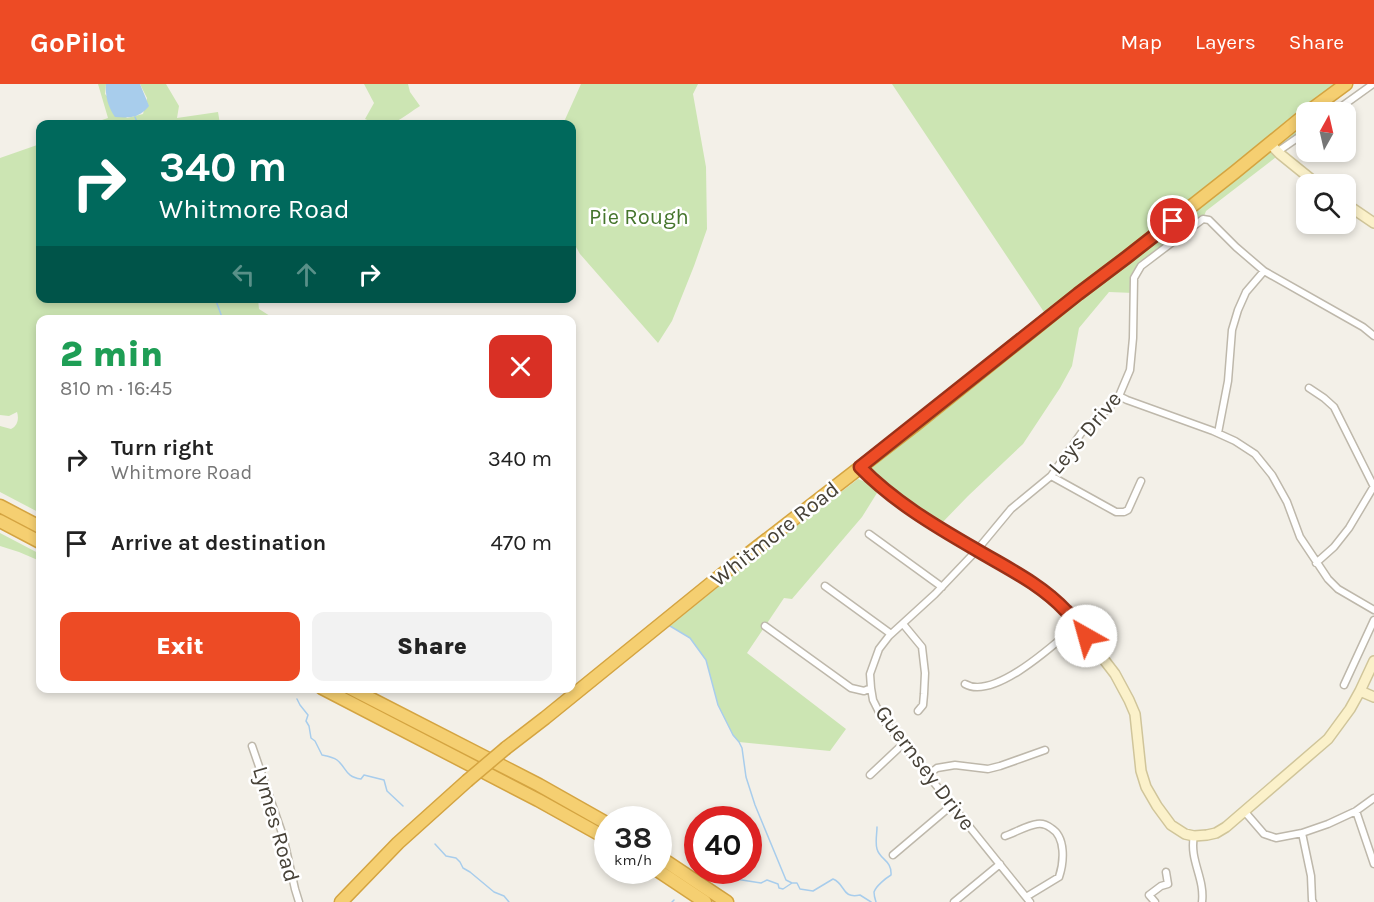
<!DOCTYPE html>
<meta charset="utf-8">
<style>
body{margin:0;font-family:Karla,sans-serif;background:#f2f2f2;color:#222;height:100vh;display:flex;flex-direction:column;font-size:22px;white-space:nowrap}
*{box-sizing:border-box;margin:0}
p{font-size:20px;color:#767676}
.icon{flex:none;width:33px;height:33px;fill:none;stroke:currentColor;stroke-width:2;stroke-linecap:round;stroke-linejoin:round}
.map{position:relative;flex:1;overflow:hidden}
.details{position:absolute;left:36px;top:231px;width:540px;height:378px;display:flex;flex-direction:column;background:#fff;border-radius:12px;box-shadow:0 3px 9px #0003}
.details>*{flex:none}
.guide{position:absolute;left:36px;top:36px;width:540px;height:183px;border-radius:12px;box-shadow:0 3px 9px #0003;background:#00695c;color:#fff;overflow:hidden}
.needle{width:39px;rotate:8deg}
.buttons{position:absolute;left:1296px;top:18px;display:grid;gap:12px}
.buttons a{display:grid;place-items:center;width:60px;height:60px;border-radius:12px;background:#fff;box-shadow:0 3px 9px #0003;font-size:30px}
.speed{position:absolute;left:594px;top:722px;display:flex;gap:12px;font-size:30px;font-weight:700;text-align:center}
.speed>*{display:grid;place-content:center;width:78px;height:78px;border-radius:50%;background:#fff;box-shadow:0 3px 9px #0003;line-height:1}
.speed small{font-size:15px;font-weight:400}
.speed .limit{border:9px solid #d22;background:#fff;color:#111}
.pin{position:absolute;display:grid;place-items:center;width:51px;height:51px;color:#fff;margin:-26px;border:3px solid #fff;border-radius:50%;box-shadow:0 2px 6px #0007}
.me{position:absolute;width:66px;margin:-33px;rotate:322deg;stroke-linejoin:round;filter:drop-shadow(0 0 4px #0008)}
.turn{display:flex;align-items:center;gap:21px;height:126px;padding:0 24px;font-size:27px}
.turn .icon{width:78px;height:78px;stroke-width:2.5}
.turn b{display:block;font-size:42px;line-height:51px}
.lanes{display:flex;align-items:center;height:57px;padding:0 24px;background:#0003;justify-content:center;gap:30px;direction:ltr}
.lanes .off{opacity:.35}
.round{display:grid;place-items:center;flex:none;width:63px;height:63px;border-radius:12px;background:#f2f2f2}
.overview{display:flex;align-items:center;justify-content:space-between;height:102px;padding:0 24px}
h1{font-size:36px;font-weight:800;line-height:45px;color:#1e9e55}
.primary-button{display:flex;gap:12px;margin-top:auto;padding:12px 24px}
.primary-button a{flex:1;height:69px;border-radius:12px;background:#ed4b25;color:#fff;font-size:24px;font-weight:800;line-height:69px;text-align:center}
.primary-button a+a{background:#f2f2f2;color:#222}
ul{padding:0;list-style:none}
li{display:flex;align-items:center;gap:18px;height:84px;padding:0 24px}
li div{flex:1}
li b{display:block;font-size:22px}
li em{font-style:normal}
header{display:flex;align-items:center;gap:36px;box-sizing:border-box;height:84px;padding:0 30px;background:#ed4b25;color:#fff}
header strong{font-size:28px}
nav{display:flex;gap:33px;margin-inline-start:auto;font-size:21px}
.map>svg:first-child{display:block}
.green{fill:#cce5b3}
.water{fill:#a8cdec}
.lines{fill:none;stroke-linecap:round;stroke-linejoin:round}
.stream{stroke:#a8cdec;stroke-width:1.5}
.street-casing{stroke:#beb8ab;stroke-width:9}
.secondary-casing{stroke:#d0c59a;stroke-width:12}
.highway-casing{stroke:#d4a441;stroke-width:15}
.street{stroke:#fff;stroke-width:6}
.secondary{stroke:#fbf1ca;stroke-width:9}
.highway{stroke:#f5cf71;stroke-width:12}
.highway-bridge-casing{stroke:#d4a441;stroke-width:15;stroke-linecap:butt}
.highway-bridge{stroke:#f5cf71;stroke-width:12}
.route-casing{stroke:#9a3118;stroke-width:15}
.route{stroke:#ed4b25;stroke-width:10}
.labels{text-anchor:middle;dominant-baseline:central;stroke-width:5;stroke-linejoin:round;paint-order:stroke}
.park-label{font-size:22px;fill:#45752d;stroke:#fff}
.street-label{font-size:22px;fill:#464137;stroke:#fff}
</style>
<header>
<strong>GoPilot</strong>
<nav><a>Map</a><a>Layers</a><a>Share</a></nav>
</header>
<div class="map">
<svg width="1374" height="818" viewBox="0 0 1374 818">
<rect width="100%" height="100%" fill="#f3f0e8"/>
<!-- green -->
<path class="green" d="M98,0H106L105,10L127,34L143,30L147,14L140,0H166L179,22L177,34L218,28L220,40H90L108,34Z
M364,0H408L410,8L420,22C398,36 391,47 365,35L374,19Z
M581,0H698L693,10L706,83L707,145L694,182L672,237L658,259L580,170L572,156V40H563Z
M892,0H1336L1232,86L1044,228Z
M1306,31V48L1281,65L1278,60H1271L1280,70L1206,127L1203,135L1137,187L1134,209L1109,208L1079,244L1072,282L1060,304L1023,360L968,412L938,443L860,383Z
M40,60V214L258,215L259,225L270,232L271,235L40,236V429L0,408V342L11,345C18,342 19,334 17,328L9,332L0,331V74Z
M858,395L868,399L877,409L862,433L792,515L784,514L747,569L846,645L830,667L739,658L733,651L718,621L706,576L690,554L670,542L735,489Z
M0,449L40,470V477L19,468L0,462Z"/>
<!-- water -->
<path class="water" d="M106,0H140L149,22C139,34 130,34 115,33C108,23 105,12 106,0Z"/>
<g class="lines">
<!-- stream -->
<path class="stream" d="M135,33L138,40
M215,214L223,236
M670,542L690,554L706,576L718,621L733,651L739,658L742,664L746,693L755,721L786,796L792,799
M297,615L300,621L308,631L306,637L309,642L311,654L315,657L322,671C327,672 333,673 337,676C347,684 345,693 361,695L364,691L384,696L387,707L403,722
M435,760L446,772L456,774L460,778L463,784L470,788L494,808L504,812L509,818
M722,786L724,791L729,794L761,799L767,796L778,800L779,804L783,805L792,799H797L800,805L813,807L833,795C846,800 841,815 860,811L871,818
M672,818L674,816
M876,818C875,815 874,811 874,808C876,802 886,794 891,791C892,776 880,776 877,765C875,758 877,750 877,743"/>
<!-- street casing -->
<g class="street-casing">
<path id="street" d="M1334,28L1373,0
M1277,68L1306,48
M1309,304L1324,314L1334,323L1374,403
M1119,312L1127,316L1213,347L1235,357L1255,370L1272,391L1287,418L1300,453L1328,495L1338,505L1374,526
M1218,349L1228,297L1232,246L1238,226L1246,208L1264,187
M1051,392L1116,428H1124L1128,426L1141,397
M869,450L942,503
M1316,479L1334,463L1349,444L1374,402
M825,502L891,550
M903,540L922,563L925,589L924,610L923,621L918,627
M765,542L851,604L864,607L871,604
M965,600C994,617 1056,559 1078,540
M1344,601L1374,536
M252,662L283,752L295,805L299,818
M870,691L903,660
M928,691L937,684L955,681L988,685L1000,682L1045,666
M1356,727L1374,780
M1245,728L1264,750L1276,754L1302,749L1328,740L1356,727L1374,714
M1302,749L1311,792L1312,816L1313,818
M1005,752C1014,749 1028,741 1037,740C1042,739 1047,741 1051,744C1066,753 1064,778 1059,793L1026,813
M1194,752C1189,776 1205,794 1202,818
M893,771L952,721
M954,818L1000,780
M1030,818L882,634L873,616L871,604L870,590L879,565L889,552L935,510L977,466L1011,425L1051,392L1082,348L1110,323L1119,312L1130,286L1133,254L1134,194L1141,182L1203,135L1209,136L1236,163L1264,187L1363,243L1374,252
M1155,818L1149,811L1161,802L1168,800L1166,788"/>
</g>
<!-- secondary casing -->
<g class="secondary-casing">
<path id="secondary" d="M1270,60L1280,70L1317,100
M1346,120L1374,139
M860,383L870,393L919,432L977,466L1018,489L1066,526L1115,590L1129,616L1135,630L1141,687L1146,703L1157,722L1171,741L1185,750L1194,752L1207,751L1216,749L1226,743L1328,655L1350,625L1360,607L1374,613
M1360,607L1374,577"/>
</g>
<!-- highway casing -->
<g class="highway-casing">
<path id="highway" d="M1308,28L1346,0
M0,422L40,443
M0,437L40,458
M322,604L538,716L608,755
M350,604L539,701L608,740
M506,664L545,634L725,488L915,341L1078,210L1127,173L1235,88L1306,30
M658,772L727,818
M657,786L705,818
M341,818L398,759L467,697"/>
</g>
<!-- street -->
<use href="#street" class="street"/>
<!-- secondary -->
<use href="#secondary" class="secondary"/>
<!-- highway -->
<use href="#highway" class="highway"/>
<!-- highway-bridge casing -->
<g class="highway-bridge-casing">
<path id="highway-bridge" d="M467,697L506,664"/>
</g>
<!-- highway-bridge -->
<use href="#highway-bridge" class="highway-bridge"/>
</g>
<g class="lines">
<!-- route casing -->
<g class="route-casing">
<path id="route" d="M1086,552C1080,544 1074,534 1066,527C1041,500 1007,484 975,465C935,442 893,417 860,383L1078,210L1127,173L1173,137"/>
</g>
<!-- route -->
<use href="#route" class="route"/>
</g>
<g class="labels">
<!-- park labels -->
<g class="park-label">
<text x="639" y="133">Pie Rough</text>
</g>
<!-- street labels -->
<g class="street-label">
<text transform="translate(1085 349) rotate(-50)">Leys Drive</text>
<text transform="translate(775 450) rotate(-38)">Whitmore Road</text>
<text transform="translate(925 684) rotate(53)">Guernsey Drive</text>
<text transform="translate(276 740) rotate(74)">Lymes Road</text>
</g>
</g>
</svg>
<div class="buttons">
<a><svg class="needle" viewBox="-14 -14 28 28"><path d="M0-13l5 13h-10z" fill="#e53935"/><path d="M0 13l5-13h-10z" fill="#767676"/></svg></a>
<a><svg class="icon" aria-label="search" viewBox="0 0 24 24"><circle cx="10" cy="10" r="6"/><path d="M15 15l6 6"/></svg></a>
</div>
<div class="speed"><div>38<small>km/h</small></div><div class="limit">40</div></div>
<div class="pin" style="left:1173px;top:137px;background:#d93025"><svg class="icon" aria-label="arrive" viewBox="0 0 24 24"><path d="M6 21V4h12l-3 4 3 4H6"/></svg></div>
<svg class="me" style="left:1086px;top:552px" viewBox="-20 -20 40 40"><circle r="19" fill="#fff"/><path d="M0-13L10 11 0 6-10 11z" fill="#ed4b25"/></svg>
<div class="guide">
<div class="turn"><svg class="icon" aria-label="right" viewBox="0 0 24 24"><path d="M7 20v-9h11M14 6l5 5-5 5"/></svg><div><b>340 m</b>Whitmore Road</div></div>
<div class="lanes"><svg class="icon off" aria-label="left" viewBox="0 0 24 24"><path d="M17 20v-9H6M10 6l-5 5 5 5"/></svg><svg class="icon off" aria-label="ahead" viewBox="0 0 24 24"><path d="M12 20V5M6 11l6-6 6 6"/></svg><svg class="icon" aria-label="right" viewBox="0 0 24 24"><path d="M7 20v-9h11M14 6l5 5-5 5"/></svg></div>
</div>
<section class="details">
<div class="overview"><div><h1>2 min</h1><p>810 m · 16:45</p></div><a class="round" style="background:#d93025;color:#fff"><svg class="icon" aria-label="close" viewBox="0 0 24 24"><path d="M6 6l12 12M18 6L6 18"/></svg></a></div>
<ul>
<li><svg class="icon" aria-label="right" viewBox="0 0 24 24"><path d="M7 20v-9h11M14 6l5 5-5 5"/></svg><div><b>Turn right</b><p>Whitmore Road</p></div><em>340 m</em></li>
<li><svg class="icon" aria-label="arrive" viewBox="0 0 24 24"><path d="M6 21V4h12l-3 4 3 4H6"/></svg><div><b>Arrive at destination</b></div><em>470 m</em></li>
</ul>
<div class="primary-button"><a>Exit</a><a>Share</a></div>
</section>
</div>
